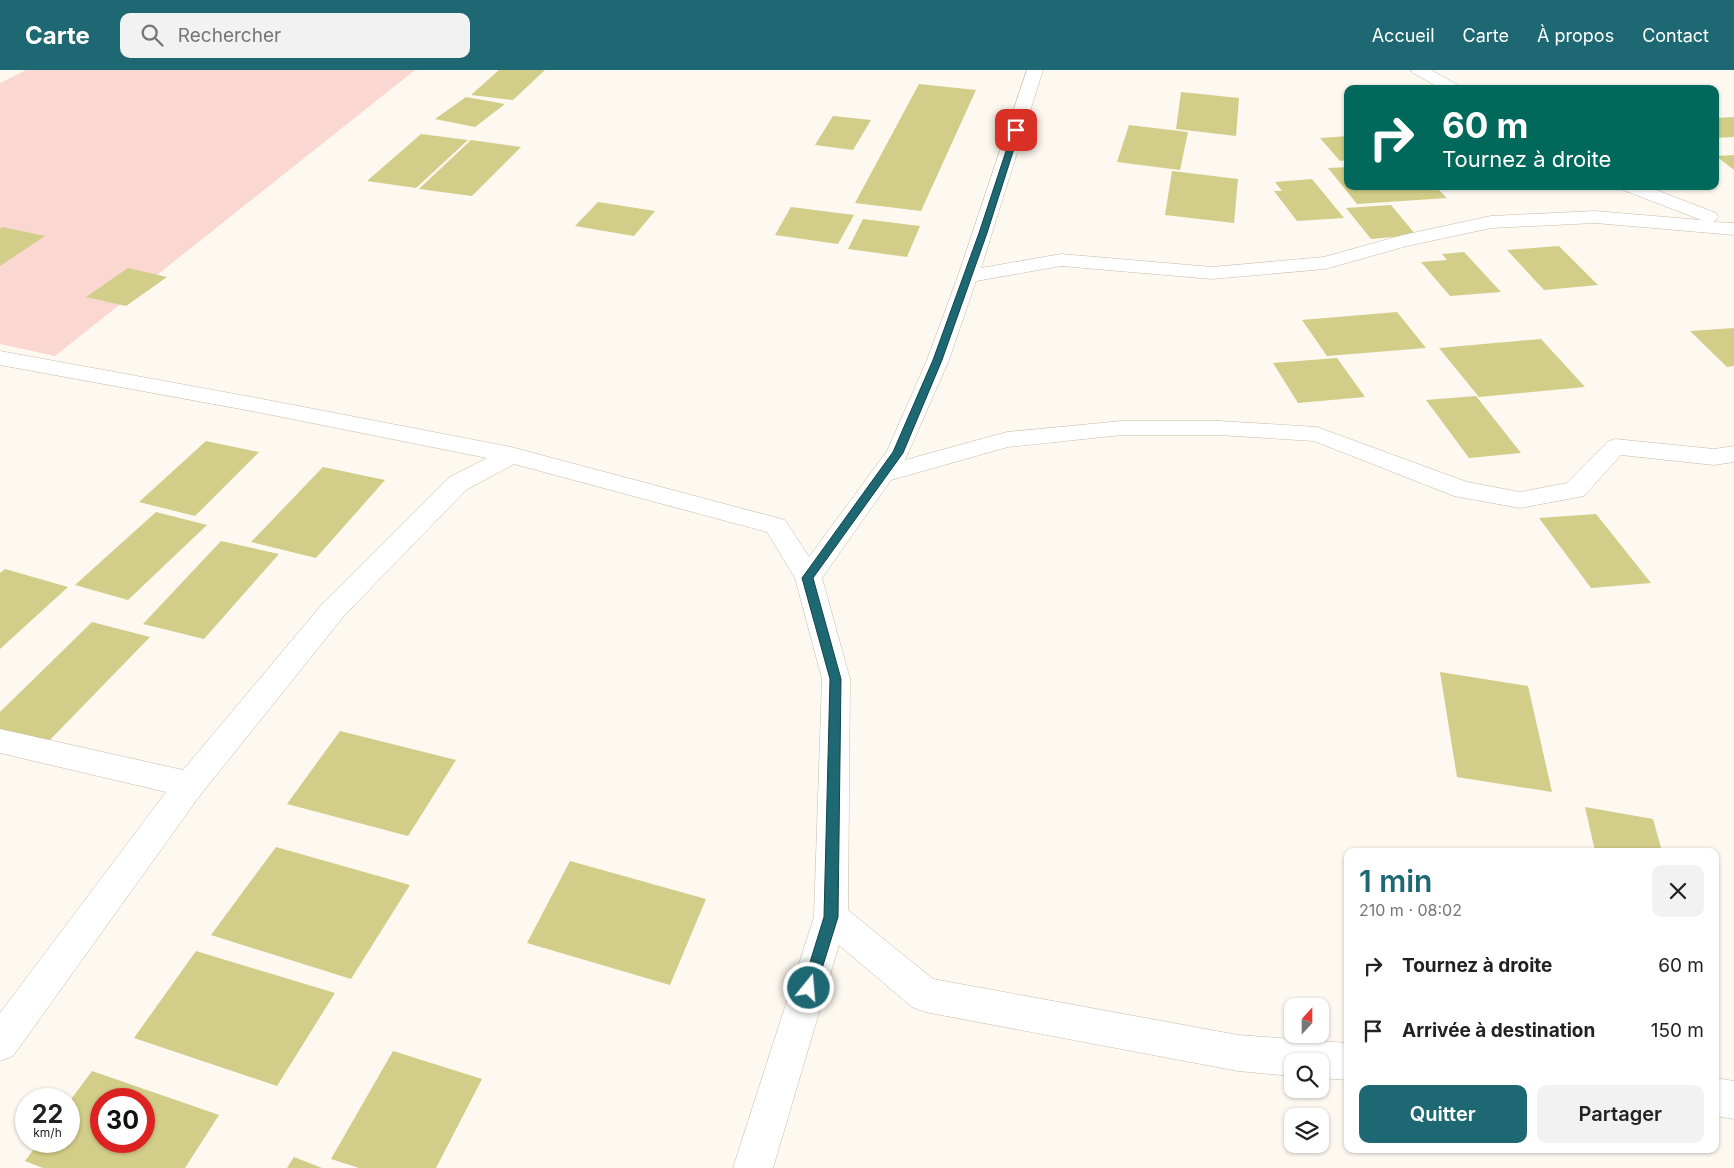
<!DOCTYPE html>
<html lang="fr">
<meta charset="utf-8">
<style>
body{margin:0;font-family:Inter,sans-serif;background:#f2f2f2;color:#222;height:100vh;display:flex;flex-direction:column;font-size:19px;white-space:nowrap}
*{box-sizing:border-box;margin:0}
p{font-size:16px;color:#767676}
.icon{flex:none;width:28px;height:28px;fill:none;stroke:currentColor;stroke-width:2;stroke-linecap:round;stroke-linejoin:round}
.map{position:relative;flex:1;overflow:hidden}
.side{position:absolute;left:1344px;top:778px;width:375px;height:305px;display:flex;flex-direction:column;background:#fff;border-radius:10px;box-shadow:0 1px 4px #0004}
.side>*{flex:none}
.banner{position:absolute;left:1344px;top:15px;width:375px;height:105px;border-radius:10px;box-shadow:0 1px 4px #0004;background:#00695c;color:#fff;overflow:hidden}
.needle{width:32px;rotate:21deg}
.controls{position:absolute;left:1284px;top:928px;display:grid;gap:10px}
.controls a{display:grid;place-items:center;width:45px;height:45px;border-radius:10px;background:#fff;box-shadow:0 1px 4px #0004;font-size:25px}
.speed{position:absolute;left:15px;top:1018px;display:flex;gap:10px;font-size:25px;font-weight:700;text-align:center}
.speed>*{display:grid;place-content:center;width:65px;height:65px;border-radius:50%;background:#fff;box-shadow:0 1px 4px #0004;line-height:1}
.speed small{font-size:12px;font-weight:400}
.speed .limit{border:8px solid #d22;background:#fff;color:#111}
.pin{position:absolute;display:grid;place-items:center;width:42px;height:42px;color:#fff;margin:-21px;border-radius:10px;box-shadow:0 2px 8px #0006}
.me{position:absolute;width:55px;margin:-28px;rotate:17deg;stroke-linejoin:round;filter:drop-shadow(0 0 4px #0008)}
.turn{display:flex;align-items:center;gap:18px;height:105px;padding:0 15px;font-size:22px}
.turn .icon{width:65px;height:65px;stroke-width:2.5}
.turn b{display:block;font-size:35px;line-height:42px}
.round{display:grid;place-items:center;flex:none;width:52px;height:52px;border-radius:10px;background:#f2f2f2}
.overview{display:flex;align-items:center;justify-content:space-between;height:85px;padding:0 15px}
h1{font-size:30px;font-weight:600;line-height:38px;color:#1d6872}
.action{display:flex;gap:10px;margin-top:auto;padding:10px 15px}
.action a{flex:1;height:58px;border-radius:10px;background:#1d6872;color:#fff;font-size:20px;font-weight:600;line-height:58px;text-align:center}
.action a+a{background:#f2f2f2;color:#222}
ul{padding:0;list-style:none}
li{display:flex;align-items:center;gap:15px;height:65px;padding:0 15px}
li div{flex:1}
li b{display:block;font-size:19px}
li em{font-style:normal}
header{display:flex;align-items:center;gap:30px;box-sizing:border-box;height:70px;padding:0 25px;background:#1d6872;color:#fff}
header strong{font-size:24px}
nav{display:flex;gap:28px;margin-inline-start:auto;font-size:18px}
.search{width:350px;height:45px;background:#f2f2f2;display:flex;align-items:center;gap:12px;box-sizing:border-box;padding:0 18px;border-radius:10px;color:#767676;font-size:19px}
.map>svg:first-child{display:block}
.green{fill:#fbd7d1}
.building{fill:#d2cd88;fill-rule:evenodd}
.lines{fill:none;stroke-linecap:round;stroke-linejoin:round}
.street-casing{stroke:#c6baa7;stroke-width:1}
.street{fill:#fff;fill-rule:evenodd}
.route{fill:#1d6872;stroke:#13444a}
</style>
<header>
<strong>Carte</strong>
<div class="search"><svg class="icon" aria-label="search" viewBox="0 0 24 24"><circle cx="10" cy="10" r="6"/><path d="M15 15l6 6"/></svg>Rechercher</div>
<nav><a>Accueil</a><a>Carte</a><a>À propos</a><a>Contact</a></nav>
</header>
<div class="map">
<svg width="1734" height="1098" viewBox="0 0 1734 1098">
<rect width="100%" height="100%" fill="#fdf8f0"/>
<!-- green -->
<path class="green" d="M26,0H415L55,286L0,274V13Z"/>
<!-- building -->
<path class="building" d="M499,0H545L513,30L471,25Z
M919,14L976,20L921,141L855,133Z
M1181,22L1239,28L1236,66L1176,59Z
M466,27L505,34L475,57L435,49Z
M833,46L871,50L853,80L815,75Z
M1734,47V67L1715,68V48Z
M1129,55L1188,62L1180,100L1117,92Z
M421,64L468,70L416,118L367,111Z
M1348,66V90L1340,91L1320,68Z
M471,70L521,77L472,126L419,119Z
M1734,85V100L1716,86Z
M1348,97V116H1435L1447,128L1357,134L1328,98Z
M1172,101L1238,109L1234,153L1165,145Z
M1312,109L1344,148L1297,151L1274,121H1282L1275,112Z
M598,132L655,141L634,166L575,156Z
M1391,135L1416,165L1371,169L1346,138Z
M791,137L854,145L838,174L775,165Z
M863,149L920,156L907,187L848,179Z
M2,157L45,166L0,196V159Z
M1559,176L1598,215L1544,220L1507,180Z
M1464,182L1501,222L1450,226L1421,192L1447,190L1442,184Z
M128,198L167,207L126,236L86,227Z
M1397,242L1426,278L1327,286L1302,250Z
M1734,258V296L1727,297L1690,261Z
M1541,269L1585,317L1479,327L1439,278Z
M1337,288L1365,327L1298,333L1273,293Z
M1476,326L1521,383L1469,388L1426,330Z
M206,371L259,382L195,446L139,432Z
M323,397L385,410L316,488L251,472Z
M156,442L207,455L128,530L75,515Z
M1596,444L1651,513L1591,518L1539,448Z
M221,471L279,484L204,569L143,554Z
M5,499L68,517L0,579V503Z
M92,552L150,567L45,675L0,662V642Z
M1440,602L1528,616L1552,722L1457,707Z
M340,661L456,690L408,766L287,734Z
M1585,737L1653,749L1662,781H1595Z
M276,777L410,815L351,909L211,865Z
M570,791L706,829L670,915L527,873Z
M196,881L335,923L277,1016L134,968Z
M393,981L482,1009L436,1098H359L331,1089Z
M92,1001L219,1045L185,1098H43L25,1091L40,1071H69V1032ZM101,1029H144V1071H101Z
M294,1087L322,1098H287Z"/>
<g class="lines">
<!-- street casing -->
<g class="street-casing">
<path id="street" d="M1027,0H1043L981,198L1061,184L1212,197L1324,187L1403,165L1491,146L1595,141L1701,150L1623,120L1620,116H1646L1716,143L1718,147L1714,152L1734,153V165L1595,153L1491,158L1407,176L1325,199L1212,209L1061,196L976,211L949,290L905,390L1007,362L1122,351H1219L1317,357L1467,412L1520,422L1567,413L1607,372L1615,369L1714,379L1734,376V392L1714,395L1621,385L1584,426L1520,438L1454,426L1314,371L1219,365H1122L1008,377L891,410L822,508L850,609L848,840L933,909L1238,965L1348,973V1010L1320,1008V991H1292V1006L1238,1001L925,942L912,937L839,875L773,1098H733L814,847L822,609L795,508L767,462L514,394L466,420L344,546L201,724L13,986L0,991V943L166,722L0,683V659L183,700L324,532L448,408L487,388L257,342L0,295V281L257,328L511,377L785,450L809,487L887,381L927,290L958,206Z
M1411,0H1431L1460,16L1462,19H1442L1413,3Z
M1715,1008L1734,1011V1049L1715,1046Z"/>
</g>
<!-- street -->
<use href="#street" class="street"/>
</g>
<!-- route -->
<path class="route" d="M1016,57L1020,60L987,163L942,290L903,383L813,508L841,609L838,847L816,918L814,923L809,925L804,923L802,918L824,847L830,609L802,508L893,382L933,290L979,163L1013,60Z"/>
</svg>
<div class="controls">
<a><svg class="needle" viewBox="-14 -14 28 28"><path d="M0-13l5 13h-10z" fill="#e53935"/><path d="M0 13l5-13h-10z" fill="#767676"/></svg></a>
<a><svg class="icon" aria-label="search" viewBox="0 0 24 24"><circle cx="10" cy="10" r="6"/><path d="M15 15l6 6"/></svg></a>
<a><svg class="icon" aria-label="layers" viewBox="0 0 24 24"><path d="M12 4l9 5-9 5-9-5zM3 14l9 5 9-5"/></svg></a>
</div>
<div class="speed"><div>22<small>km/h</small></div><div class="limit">30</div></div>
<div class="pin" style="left:1016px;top:60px;background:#d93025"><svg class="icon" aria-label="arrive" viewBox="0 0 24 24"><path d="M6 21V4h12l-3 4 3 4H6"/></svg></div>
<svg class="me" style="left:809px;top:918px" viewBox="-20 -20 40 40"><circle r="17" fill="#1d6872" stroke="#fff" stroke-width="3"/><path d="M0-11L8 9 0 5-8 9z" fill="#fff"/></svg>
<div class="banner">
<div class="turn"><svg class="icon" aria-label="right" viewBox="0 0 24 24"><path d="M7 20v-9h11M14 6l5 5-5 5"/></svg><div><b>60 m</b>Tournez à droite</div></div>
</div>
<section class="side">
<div class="overview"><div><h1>1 min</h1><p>210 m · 08:02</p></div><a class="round"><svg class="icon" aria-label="close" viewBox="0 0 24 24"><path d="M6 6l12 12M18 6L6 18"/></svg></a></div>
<ul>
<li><svg class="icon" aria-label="right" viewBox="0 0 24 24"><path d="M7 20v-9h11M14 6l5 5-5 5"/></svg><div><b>Tournez à droite</b></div><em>60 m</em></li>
<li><svg class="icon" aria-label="arrive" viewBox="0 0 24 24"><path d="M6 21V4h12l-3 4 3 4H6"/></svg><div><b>Arrivée à destination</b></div><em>150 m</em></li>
</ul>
<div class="action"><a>Quitter</a><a>Partager</a></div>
</section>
</div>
